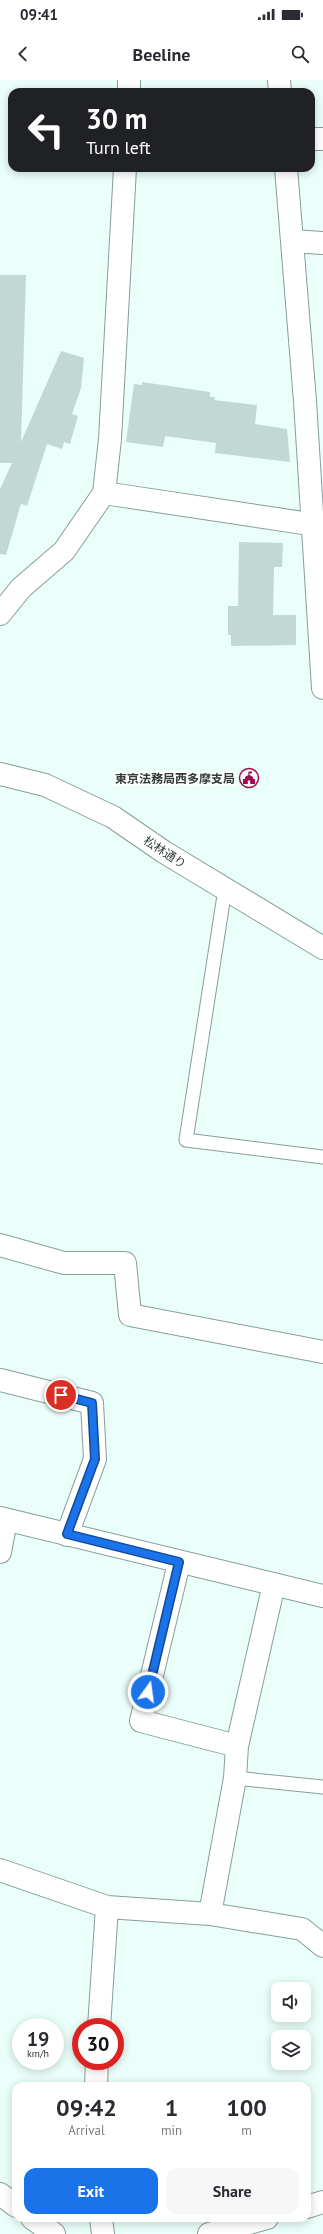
<!DOCTYPE html>
<meta charset="utf-8">
<style>
body{margin:0;font-family:"PT Sans","Noto Sans JP",sans-serif;background:#f7f7f7;color:#2b2b33;height:100vh;display:flex;flex-direction:column;font-size:15px;white-space:nowrap}
*{box-sizing:border-box;margin:0}
p{font-size:13px;color:#7c7c81}
.icon{flex:none;width:22px;height:22px;fill:none;stroke:currentColor;stroke-width:2;stroke-linecap:round;stroke-linejoin:round}
.map{position:relative;flex:1;overflow:hidden}
.side{position:absolute;left:12px;top:2002px;width:299px;height:140px;display:flex;flex-direction:column;background:#fff;border-radius:12px;box-shadow:0 2px 10px #0003}
.side>*{flex:none}
.top-card{position:absolute;left:8px;top:8px;width:307px;height:84px;border-radius:12px;box-shadow:0 2px 10px #0003;background:#202124;color:#fff;overflow:hidden}
.buttons{position:absolute;left:271px;top:1902px;display:grid;gap:8px}
.buttons a{display:grid;place-items:center;width:40px;height:40px;border-radius:8px;background:#fff;box-shadow:0 2px 10px #0003;font-size:20px}
.speed{position:absolute;left:12px;top:1938px;display:flex;gap:8px;font-size:20px;font-weight:700;text-align:center}
.speed>*{display:grid;place-content:center;width:52px;height:52px;border-radius:50%;background:#fff;box-shadow:0 2px 10px #0003;line-height:1}
.speed small{font-size:10px;font-weight:400}
.speed .limit{border:6px solid #d22;background:#fff;color:#111}
.pin{position:absolute;display:grid;place-items:center;width:34px;height:34px;color:#fff;margin:-17px;border:2px solid #fff;border-radius:50%;box-shadow:0 1px 4px #0007}
.me{position:absolute;width:44px;margin:-22px;rotate:14deg;stroke-linejoin:round;filter:drop-shadow(0 0 3px #0008)}
.turn{display:flex;align-items:center;gap:14px;height:84px;padding:0 12px;font-size:18px}
.turn .icon{width:52px;height:52px;stroke-width:2.5}
.turn b{display:block;font-size:28px;line-height:34px}
.eta{display:flex;justify-content:space-evenly;align-items:center;height:68px;text-align:center}
.eta b{font-size:24px;font-weight:700;line-height:28px}
.primary-button{display:flex;gap:8px;margin-top:auto;padding:8px 12px}
.primary-button a{flex:1;height:46px;border-radius:12px;background:#1a73e8;color:#fff;font-size:16px;font-weight:700;line-height:46px;text-align:center}
.primary-button a+a{background:#f7f7f7;color:#2b2b33}
.status{display:flex;justify-content:space-between;align-items:center;height:28px;padding:0 20px;background:#fff;direction:ltr}
.status svg{height:11px;fill:currentColor}
header{display:flex;justify-content:space-between;align-items:center;height:52px;padding:0 12px;background:#fff;font-size:18px;font-weight:700}
.map>svg:first-child{display:block}
.building{fill:#c1d9d4}
.lines{fill:none;stroke-linecap:round;stroke-linejoin:round}
.service-casing{stroke:#879e9a;stroke-width:15}
.minor-casing{stroke:#879e9a;stroke-width:24}
.tertiary-casing{stroke:#879e9a;stroke-width:24}
.service{stroke:#fff;stroke-width:13}
.minor{stroke:#fff;stroke-width:22}
.tertiary{stroke:#fff;stroke-width:22}
.route-casing{stroke:#114b97;stroke-width:10}
.route{stroke:#1a73e8;stroke-width:7}
.labels{text-anchor:middle;dominant-baseline:central;stroke-width:4;stroke-linejoin:round;paint-order:stroke}
.poi-label{font-size:12px;font-weight:bold;fill:#333d3b;stroke:#fff;text-anchor:end}
.street-label{font-size:12px;fill:#333d3b;stroke:#fff}
</style>
<div class="status"><b>09:41</b><svg viewBox="0 0 49 12"><path d="M0 12V9h3v3zM5 12V6h3v6zM10 12V3h3v9zM15 12V0h3v12zM26 1h20v11H26zM47 4h2v5h-2z"/></svg></div>
<header><svg class="icon" aria-label="back" viewBox="0 0 24 24"><path d="M15 5l-7 7 7 7"/></svg>Beeline<svg class="icon" aria-label="search" viewBox="0 0 24 24"><circle cx="10" cy="10" r="6"/><path d="M15 15l6 6"/></svg></header>
<div class="map">
<svg width="323" height="2154" viewBox="0 0 323 2154">
<rect width="100%" height="100%" fill="#eafefa"/>
<!-- building -->
<path class="building" d="M0,195H26L21,362L61,271L84,278L81,308L72,334L78,336L70,364L64,362L62,369L47,364L27,426L21,424L6,475L0,474V409L12,383H0Z
M142,302L210,312V317H215L214,320L257,325L255,344L287,349L290,382L215,373L216,363L165,356L163,367L126,362L134,304L142,305Z
M239,462L283,463L282,487H274L273,535H296V565L231,566V555H228V526H238Z"/>
<g class="lines">
<!-- service casing -->
<g class="service-casing">
<path id="service" d="M225,809L186,1060L323,1077
M235,1698L323,1707"/>
</g>
<!-- minor casing -->
<g class="minor-casing">
<path id="minor" d="M279,0L280,12
M129,12V0
M311,59H323
M286,88L305,321L323,608
M292,161L323,163
M104,413L323,446
M0,534L21,508L64,471L104,413L110,359L125,88
M0,1165L64,1183H125L130,1235L323,1272
M0,1300L92,1323L95,1379L67,1455
M0,1438L323,1516
M0,1472L6,1440
M179,1483L141,1641L237,1666
M0,1790L107,1827L210,1834L302,1849L323,1866
M210,1834L235,1698L237,1666L274,1504
M99,1947L107,1827
M96,2006L97,1981
M101,2138L103,2154"/>
</g>
<!-- tertiary casing -->
<g class="tertiary-casing">
<path id="tertiary" d="M0,694L45,705L113,737L164,772L323,868
M0,2114L16,2126
M307,2127L323,2122
M32,2138L54,2154
M209,2154L267,2138"/>
</g>
<!-- service -->
<use href="#service" class="service"/>
<!-- minor -->
<use href="#minor" class="minor"/>
<!-- tertiary -->
<use href="#tertiary" class="tertiary"/>
</g>
<g class="lines">
<!-- route casing -->
<g class="route-casing">
<path id="route" d="M61,1315L92,1323L95,1379L67,1454L179,1482L148,1612"/>
</g>
<!-- route -->
<use href="#route" class="route"/>
</g>
<!-- icons -->
<defs>
<g id="civic-ring" transform="scale(1)"><circle r="9.5" fill="#fff" stroke="#a10c51" stroke-width="1.5"/><path d="M-.6-6.5H3V-4.5H.6V-3L4-1V1h2V6H-6V1h2V-1L-.6-3ZM-1.2 2.5V6h2.4V2.5Z" fill="#a10c51"/></g>
</defs>
<g fill-rule="evenodd">
<use href="#civic-ring" x="249" y="698"/>
</g>
<g class="labels">
<!-- poi labels -->
<g class="poi-label">
<text x="235" y="698">東京法務局西多摩支局</text>
</g>
<!-- street labels -->
<g class="street-label">
<text transform="translate(165 772) rotate(33)">松林通り</text>
</g>
</g>
</svg>
<div class="buttons">
<a><svg class="icon" aria-label="sound" viewBox="0 0 24 24"><path d="M4 9h4l5-4v14l-5-4H4zM17 9q2 3 0 6"/></svg></a>
<a><svg class="icon" aria-label="layers" viewBox="0 0 24 24"><path d="M12 4l9 5-9 5-9-5zM3 14l9 5 9-5"/></svg></a>
</div>
<div class="speed"><div>19<small>km/h</small></div><div class="limit">30</div></div>
<div class="pin" style="left:61px;top:1315px;background:#d93025"><svg class="icon" aria-label="arrive" viewBox="0 0 24 24"><path d="M6 21V4h12l-3 4 3 4H6"/></svg></div>
<svg class="me" style="left:148px;top:1612px" viewBox="-20 -20 40 40"><circle r="17" fill="#1a73e8" stroke="#fff" stroke-width="3"/><path d="M0-11L8 9 0 5-8 9z" fill="#fff"/></svg>
<div class="top-card">
<div class="turn"><svg class="icon" aria-label="left" viewBox="0 0 24 24"><path d="M17 20v-9H6M10 6l-5 5 5 5"/></svg><div><b>30 m</b>Turn left</div></div>
</div>
<section class="side">
<div class="eta">
<div><b>09:42</b><p>Arrival</p></div>
<div><b>1</b><p>min</p></div>
<div><b>100</b><p>m</p></div>
</div>
<div class="primary-button"><a>Exit</a><a>Share</a></div>
</section>
</div>
